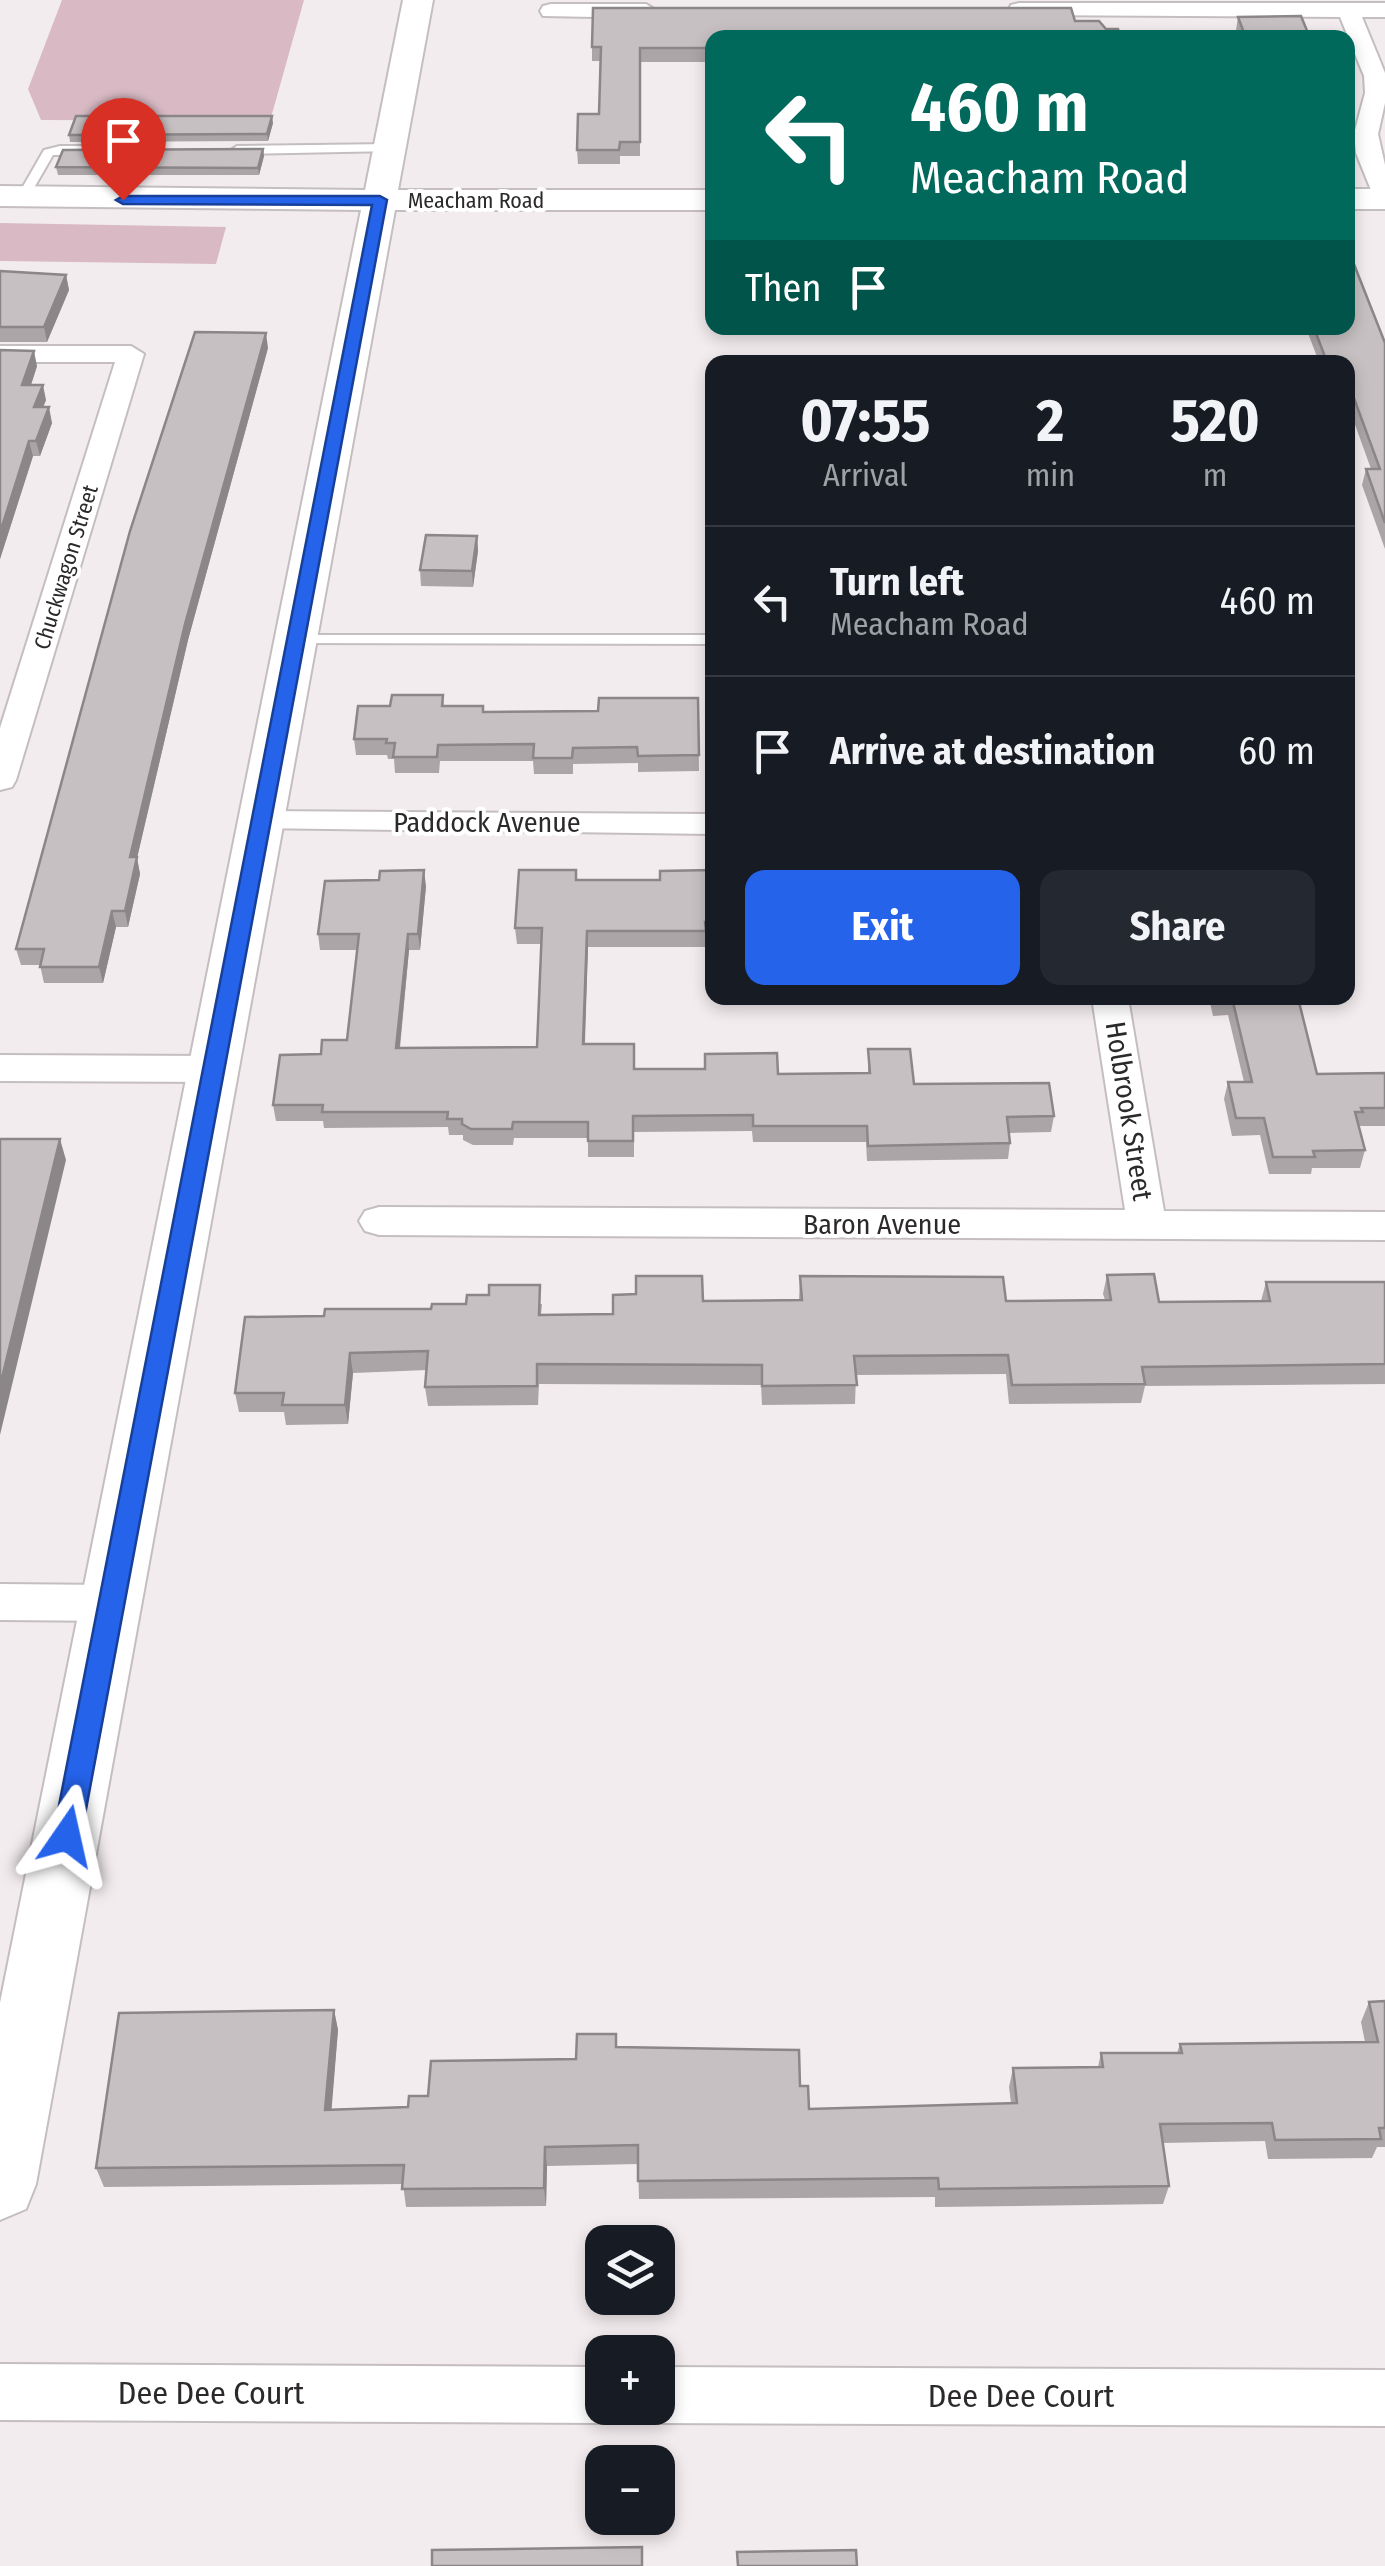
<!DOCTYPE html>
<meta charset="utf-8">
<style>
body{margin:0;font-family:"Fira Sans Condensed",sans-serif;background:#242831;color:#f1f3f6;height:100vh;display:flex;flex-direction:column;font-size:38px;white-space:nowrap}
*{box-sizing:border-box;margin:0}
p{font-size:32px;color:#9ea1a6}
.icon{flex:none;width:55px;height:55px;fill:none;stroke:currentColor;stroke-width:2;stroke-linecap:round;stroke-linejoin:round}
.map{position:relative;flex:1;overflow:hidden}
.side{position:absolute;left:705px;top:355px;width:650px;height:650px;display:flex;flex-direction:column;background:#171b24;border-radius:20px;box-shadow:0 5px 15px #0003}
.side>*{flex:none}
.banner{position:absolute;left:705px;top:30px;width:650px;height:305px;border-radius:20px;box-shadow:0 5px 15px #0003;background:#00695c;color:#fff;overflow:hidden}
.tools{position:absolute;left:585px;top:2225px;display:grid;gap:20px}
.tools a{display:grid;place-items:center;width:90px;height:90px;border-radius:20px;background:#171b24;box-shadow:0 5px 15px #0003;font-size:50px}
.pin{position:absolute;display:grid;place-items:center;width:85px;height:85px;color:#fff;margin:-102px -42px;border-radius:50% 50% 50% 0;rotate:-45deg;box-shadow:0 0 10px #0007}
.pin .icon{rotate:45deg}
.me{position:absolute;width:110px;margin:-55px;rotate:11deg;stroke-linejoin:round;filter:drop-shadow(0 0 8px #0008)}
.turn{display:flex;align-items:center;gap:35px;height:210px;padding:0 40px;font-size:45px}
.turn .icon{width:130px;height:130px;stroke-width:2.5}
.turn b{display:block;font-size:70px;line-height:85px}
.then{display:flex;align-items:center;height:95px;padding:0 40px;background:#0003;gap:20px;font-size:38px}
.eta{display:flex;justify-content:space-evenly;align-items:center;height:170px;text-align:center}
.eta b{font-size:60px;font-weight:700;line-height:70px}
.cta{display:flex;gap:20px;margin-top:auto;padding:20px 40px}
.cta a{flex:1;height:115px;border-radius:20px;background:#2563eb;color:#fff;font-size:40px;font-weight:700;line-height:115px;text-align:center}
.cta a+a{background:#242831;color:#f1f3f6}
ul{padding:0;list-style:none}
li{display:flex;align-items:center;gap:30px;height:150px;padding:0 40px;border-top:2px solid #363941}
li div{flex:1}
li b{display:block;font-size:38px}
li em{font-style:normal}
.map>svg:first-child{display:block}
.green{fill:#d9bac4}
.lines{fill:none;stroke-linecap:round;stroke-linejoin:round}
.lane-casing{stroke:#c4bec0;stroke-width:4}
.street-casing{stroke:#c4bec0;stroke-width:4}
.secondary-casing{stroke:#c4bec0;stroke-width:4}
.lane{fill:#fff;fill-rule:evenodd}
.street{fill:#fff;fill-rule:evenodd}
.secondary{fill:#fff;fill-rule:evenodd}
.wall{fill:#aba5a7}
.shaded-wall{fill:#8b8688}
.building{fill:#c7c0c2;stroke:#8b8688;stroke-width:2.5}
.route{fill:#2563eb;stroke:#184099;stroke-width:2.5}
.labels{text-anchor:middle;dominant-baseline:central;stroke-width:8;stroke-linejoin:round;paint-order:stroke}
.far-street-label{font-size:22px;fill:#2c292a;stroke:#fff}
.street-label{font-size:28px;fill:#2c292a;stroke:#fff}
.near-street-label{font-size:32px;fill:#2c292a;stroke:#fff}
</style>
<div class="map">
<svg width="1385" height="2566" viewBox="0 0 1385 2566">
<rect width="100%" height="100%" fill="#f3ecee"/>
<!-- green -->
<path class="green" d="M62,0H304L270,121L41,120L28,89Z
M0,223L226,227L216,264L0,261Z"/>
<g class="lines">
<!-- lane casing -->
<g class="lane-casing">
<path id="lane" d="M390,144L394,145V151L237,154L231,150L237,146Z
M60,146H153L159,150L153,154L53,155L27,200H19L17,197L44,150Z
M296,635H712V644L291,643V637Z"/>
</g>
<!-- street casing -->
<g class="street-casing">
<path id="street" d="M1019,3H1385V17H1362L1385,73V103L1378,134L1385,165V202L1373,195L1356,153L1354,134L1365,93L1364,76L1340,17L1011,15L1008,10L1011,5Z
M551,4H646L657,11L646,18L543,16L540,11L543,6Z
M0,346H131L144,354L16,780L12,787L0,790V728L115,362H0Z
M261,811L712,814V834L249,828L244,821L249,814Z
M1092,998H1128L1164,1211L1385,1212V1240L379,1235L365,1231L359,1221L365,1211L379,1207L1125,1210Z
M0,1055L214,1056L227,1060L232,1069L227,1078L214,1082L0,1081Z
M0,1584L112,1585L128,1590L134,1603L128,1616L112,1621L0,1620Z
M0,2364L602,2367V2408H625L622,2415L602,2423L0,2420Z
M658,2367L1385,2370V2426L658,2423L638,2415L635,2408H658Z"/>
</g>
<!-- secondary casing -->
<g class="secondary-casing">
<path id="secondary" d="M403,0H433L398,190H712V210H395L36,2184L26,2209L0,2220V2003L361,210L0,206V186L365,190Z
M1348,189H1385V209H1348Z"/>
</g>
<!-- lane -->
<use href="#lane" class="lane"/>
<!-- street -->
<use href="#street" class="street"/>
<!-- secondary -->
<use href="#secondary" class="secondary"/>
</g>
<!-- wall -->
<path class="wall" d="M1238,17L1310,38H1239L1236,30Z
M712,38V62H640V156H620V164H578L577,150L599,114L600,61H592V47Z
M273,123L268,141L70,142L69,135Z
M263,149L264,156L259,175H58L56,167Z
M0,271L66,275L69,290L47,342H0Z
M1306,328H1348L1385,343V549L1362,485L1366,469H1371L1348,405V362H1319Z
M268,348L188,640L137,858L140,874L128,927H116L103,983H44L40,965H21L16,949Z
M0,350L37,366L31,385L46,400L43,407L52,423L40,456H33L0,559Z
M477,536L478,551L473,587L421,586L420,570Z
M443,695L444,706L483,712L598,711L698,698L699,771L638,772V763L573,764V774H534L533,761H440L439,773H395L394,759H388L387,755H356L354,739L390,706Z
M712,870V938H706V947H588L585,1044L634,1069L778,1074L868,1073V1049L914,1084L1054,1116L1051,1132L1009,1133L1010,1143L1008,1159L867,1161L866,1142H753L752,1131L634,1132V1157H588V1138H514L513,1145H473L463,1140V1135H449L448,1127L324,1128L323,1121H276L273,1105L321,1054L347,1040L357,950H320L318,934L379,880L426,886L420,950H409L400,1048L537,1047L541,944H517L515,928L577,880H660Z
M1209,998H1298L1317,1074L1385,1073V1126H1359L1365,1150L1360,1168H1312L1311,1174H1269L1260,1135L1232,1136L1224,1099L1228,1082H1244L1228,1015L1213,1016Z
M1107,1275L1159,1302L1261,1301L1266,1282H1385V1384L1145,1386L1141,1403L1009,1404L1006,1374L856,1375L855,1404L762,1405L761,1385L539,1384L538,1405L428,1406L425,1387L427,1370L353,1373L348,1424L286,1425L284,1412H239L235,1393L324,1316L431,1309L542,1304L541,1315L613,1314L703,1301L799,1300L800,1276L1006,1301L1105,1300L1103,1294Z
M1385,2001V2147H1377L1372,2158L1268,2159L1265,2141L1163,2143L1169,2186L1163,2204L935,2207V2197L639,2199L638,2164L547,2166L546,2206L406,2207L403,2184L104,2187L96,2168L334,2010L338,2030L331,2109L408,2107L428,2096L576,2059L617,2047L800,2086L809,2109L1011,2103L1009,2087L1013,2068L1098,2067L1101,2053H1177L1180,2044L1365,2042L1361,2022L1369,2002Z"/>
<!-- shaded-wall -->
<path class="shaded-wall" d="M272,116L273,123L268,141L267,134Z
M263,149L264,156L259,175L258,168Z
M66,275L69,290L47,342L44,327Z
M266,333L268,348L188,640L137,858L140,874L128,927L125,911L130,857L185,624Z
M34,351L37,366L26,400L22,385Z
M43,385L46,400L37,423L34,407Z
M49,407L52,423L40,456L36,441Z
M29,441L33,456L0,559V533Z
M477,536L478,551L473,587L472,571Z
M424,870L426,886L420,950L418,934Z
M112,911L116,927L103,983L99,967Z
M587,931L588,947L584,1060L583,1044Z
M408,934L409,950L398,1064L396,1048Z
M60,1139L66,1160L0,1435V1386Z
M350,1353L353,1373L348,1424L345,1405Z
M334,2010L338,2030L330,2129L325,2110Z
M545,2147L547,2166L546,2206L544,2188Z"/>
<!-- building -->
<path class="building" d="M593,8H1071L1075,21H1099L1106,29H1118L1121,38H712V48H640V142H620L619,150H577L578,114H599L601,47H592Z
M1301,16L1310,38H1246L1238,17Z
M76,116H272L267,134L69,135Z
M263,149L258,168L56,167L63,150Z
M1348,249L1385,343V523L1366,469H1380L1351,390H1348V362H1327L1314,328H1348Z
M0,271L66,275L44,327H0Z
M195,332L266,333L185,624L130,857H137L125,911H112L99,967H40L44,949H16L130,531Z
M0,350L34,351L22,385H43L34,407H49L36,441H29L0,533Z
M426,535L477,536L472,571L420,570Z
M392,695H443L442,706H483V712L598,711L599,698H698L699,755L638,756L637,747L573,748L572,758H533L534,744L438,745L437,757H393L395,743H386L387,739H354L358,706H390Z
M424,870L418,934H408L396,1048L537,1047L542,928H515L519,870H576V880H660V871L712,870V922H705L706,931H587L583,1044H634V1069H705V1054L777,1053L778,1074L870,1073L868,1049H910L914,1084L1049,1083L1054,1116L1007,1117L1010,1143L868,1146L867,1126H753V1115L633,1116V1141H588V1122H513L512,1129H471L462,1124V1119H447L448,1112H322L323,1105H273L280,1055L321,1054L322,1040H347L359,934H318L325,881L379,880L380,871Z
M1216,998H1298L1317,1074L1385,1073V1108H1361L1363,1112H1355L1365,1150L1313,1151L1315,1157H1273L1264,1118H1236L1228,1082H1252L1232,998Z
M0,1139H60L0,1386Z
M1154,1274L1159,1302L1270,1301L1266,1282H1385V1364L1142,1367L1145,1384L1012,1385L1008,1355L854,1356L857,1385L762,1386V1365L537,1364V1386L425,1387L428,1351L350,1353L345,1405H282L284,1393H235L245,1317L324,1316L325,1309H431L432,1304H466L467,1295H489V1285H540L539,1315L613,1314V1295L636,1294V1276H702L703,1301L802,1300L800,1276L1003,1277L1006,1301L1111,1300L1107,1275Z
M1385,2001V2128H1379L1381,2139L1275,2140L1272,2123L1160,2124L1169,2186L939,2189L938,2178L638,2181V2145L545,2147L544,2188L402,2189L404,2165L96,2168L119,2013L334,2010L325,2110L408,2107L409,2096H428L431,2061L576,2059L577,2034H616V2047L799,2050L800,2086H808L809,2109L1017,2103L1013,2068L1103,2067L1101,2053H1182L1180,2044L1378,2042L1369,2002Z
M642,2547V2566H432V2550Z
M856,2550L857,2566H738L737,2552Z"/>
<!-- route -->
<path class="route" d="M380,196L387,200L81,1836L77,1844L67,1848L57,1844L53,1836L372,205L123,204L116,200L123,196Z"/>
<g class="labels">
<!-- far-street labels -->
<g class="far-street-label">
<text x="476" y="200">Meacham Road</text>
<text transform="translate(66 567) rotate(-73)">Chuckwagon Street</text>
</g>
<!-- street labels -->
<g class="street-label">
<text x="487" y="822">Paddock Avenue</text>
<text transform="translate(1129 1111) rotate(81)">Holbrook Street</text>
<text x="882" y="1224">Baron Avenue</text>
</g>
<!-- near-street labels -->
<g class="near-street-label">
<text x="211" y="2393">Dee Dee Court</text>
<text x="1021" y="2396">Dee Dee Court</text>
</g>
</g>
</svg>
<div class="tools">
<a><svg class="icon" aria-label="layers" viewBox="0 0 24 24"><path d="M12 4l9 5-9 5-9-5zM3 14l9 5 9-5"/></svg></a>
<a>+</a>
<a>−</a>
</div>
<div class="pin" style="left:123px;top:200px;background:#d93025"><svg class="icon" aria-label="arrive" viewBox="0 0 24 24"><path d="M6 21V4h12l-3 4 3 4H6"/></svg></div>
<svg class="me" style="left:67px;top:1836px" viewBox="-20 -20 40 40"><path d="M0-17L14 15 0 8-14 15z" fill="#2563eb" stroke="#fff" stroke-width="4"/></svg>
<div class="banner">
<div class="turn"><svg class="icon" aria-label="left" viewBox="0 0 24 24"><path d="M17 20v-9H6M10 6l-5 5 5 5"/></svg><div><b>460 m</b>Meacham Road</div></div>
<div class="then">Then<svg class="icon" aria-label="arrive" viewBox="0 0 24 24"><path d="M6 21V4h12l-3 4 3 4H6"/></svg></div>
</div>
<section class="side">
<div class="eta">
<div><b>07:55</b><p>Arrival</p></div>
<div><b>2</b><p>min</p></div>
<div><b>520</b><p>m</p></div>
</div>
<ul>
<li><svg class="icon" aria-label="left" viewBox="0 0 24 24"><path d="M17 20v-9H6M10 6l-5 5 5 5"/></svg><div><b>Turn left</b><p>Meacham Road</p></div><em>460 m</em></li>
<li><svg class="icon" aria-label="arrive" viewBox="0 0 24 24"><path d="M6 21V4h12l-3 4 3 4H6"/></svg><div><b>Arrive at destination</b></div><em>60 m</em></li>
</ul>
<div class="cta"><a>Exit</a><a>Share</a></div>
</section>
</div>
